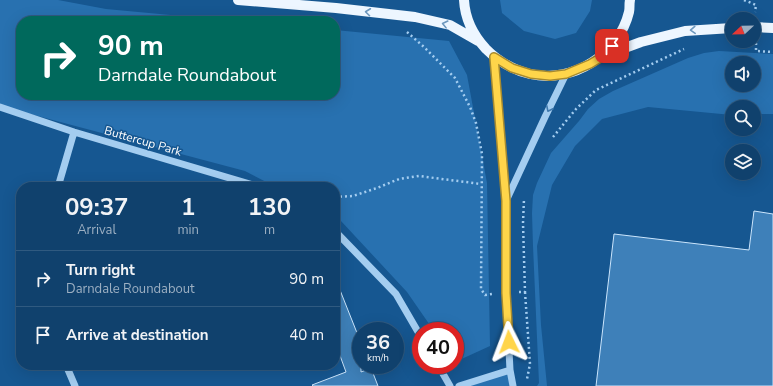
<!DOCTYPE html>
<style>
body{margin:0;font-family:"Nunito Sans",sans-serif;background:#194872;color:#f1f3f6;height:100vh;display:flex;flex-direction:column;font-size:15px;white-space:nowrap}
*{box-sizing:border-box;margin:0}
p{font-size:13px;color:#9cafc2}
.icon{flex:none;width:22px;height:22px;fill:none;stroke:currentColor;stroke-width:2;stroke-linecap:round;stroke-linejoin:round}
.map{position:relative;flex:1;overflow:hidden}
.side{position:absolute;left:16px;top:182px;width:324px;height:188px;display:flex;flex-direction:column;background:#10416d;border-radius:16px;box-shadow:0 4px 16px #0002,0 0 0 1px #305a80}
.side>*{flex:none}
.hud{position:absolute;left:16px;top:16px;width:324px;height:84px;border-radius:16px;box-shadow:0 4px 16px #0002,0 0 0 1px #305a80;background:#00695c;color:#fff;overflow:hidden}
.needle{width:26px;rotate:248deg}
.tools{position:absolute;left:725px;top:12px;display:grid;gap:8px}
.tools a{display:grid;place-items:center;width:36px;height:36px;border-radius:50%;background:#10416d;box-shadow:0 4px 16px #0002,0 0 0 1px #305a80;font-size:20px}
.speed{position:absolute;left:352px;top:322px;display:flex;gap:8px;font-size:20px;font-weight:700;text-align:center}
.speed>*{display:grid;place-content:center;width:52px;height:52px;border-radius:50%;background:#10416d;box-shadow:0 4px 16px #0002,0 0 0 1px #305a80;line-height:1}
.speed small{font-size:10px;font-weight:400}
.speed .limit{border:6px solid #d22;background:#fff;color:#111}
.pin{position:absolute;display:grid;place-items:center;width:34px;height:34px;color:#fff;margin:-17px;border-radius:8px;box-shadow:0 2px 6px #0006}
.me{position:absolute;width:44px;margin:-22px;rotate:357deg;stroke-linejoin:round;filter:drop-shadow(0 0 3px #0008)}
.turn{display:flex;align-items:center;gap:14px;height:84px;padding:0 16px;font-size:18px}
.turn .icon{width:52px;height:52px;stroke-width:2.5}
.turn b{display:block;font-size:28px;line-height:34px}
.eta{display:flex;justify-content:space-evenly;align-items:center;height:68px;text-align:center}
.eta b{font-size:24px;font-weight:700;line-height:28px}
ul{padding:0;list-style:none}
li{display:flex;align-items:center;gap:12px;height:56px;padding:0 16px;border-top:1px solid #305a80}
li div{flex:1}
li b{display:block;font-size:15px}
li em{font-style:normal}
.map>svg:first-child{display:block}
.green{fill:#2871b0;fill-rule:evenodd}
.building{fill:#3e80b9;stroke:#cbe5fc}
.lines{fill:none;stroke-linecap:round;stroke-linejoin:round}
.path{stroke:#a4cdf0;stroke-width:2.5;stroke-dasharray:2 3;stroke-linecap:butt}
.minor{stroke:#a4cdf0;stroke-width:7}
.major{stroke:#edf6ff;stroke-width:10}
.oneway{stroke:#6c97bd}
.oneway2{stroke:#417aae}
.route-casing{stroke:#a68a30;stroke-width:10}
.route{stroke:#ffd54a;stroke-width:7}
.labels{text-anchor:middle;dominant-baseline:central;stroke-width:3;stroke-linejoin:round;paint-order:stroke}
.street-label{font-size:12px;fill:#fff;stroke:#165791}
</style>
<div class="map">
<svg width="773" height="386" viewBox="0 0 773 386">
<rect width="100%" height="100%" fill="#165791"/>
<!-- green -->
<path class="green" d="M0,0H58L106,9L235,21H21V95H335V30L449,41L467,75L487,183L490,346L455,362V331H434L407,292L341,221L335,217V187H276L245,171L0,106Z
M500,0H592L590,11L576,33L555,39L524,31L502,13Z
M719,51L773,54V114H754V107H732V115L648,107L602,119L575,146L552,185L537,246L541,325L547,386H537L539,383L533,246L532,213L533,195L537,183L551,153L579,121L588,109L599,99L613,91L688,58L704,53ZM732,63H754V85H732Z
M510,370L513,386H460Z"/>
<!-- building -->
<path class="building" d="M754,211L773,214V386H596L614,234L749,250Z
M335,280H336L361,343V372L371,368L378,386H313L312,385L346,372L335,342Z"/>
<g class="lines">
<!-- path -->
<path class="path" d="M744,0L756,5L755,12
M407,32L424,47L455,78L470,107L476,123L482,154L481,289L485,295L492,294
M736,43L753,44
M756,43V51L773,52
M553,137L576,109L596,90L684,49
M335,197L353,196L377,188L399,179L419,176L481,184
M519,292H525L523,223L524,199
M525,292L530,364L527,379"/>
<!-- minor -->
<path class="minor" d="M494,57L506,201V293L510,370L513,386
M0,107L74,132L260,187
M58,187L74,132
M506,201L545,117L566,74
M335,231L396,294L421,337
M66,365L75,386
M438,365L450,386
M459,386L510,370"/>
<!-- major -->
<path class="major" d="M238,0L336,8L415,17L450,25L478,41
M464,0C465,19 473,35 486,49C498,61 513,70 530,74C573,84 619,54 629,12C630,8 629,4 630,0
M754,27L773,28
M603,56L641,42L685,31L732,28"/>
</g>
<!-- one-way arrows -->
<defs><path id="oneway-chevron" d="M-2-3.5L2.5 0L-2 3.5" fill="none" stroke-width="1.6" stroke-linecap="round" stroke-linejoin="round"/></defs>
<g class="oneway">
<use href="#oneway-chevron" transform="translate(368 12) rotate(-173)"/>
<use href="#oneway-chevron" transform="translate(445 24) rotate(-166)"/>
<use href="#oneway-chevron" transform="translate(693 30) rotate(177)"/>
</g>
<use class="oneway2" href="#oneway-chevron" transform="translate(549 109) rotate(116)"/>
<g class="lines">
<!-- route casing -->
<g class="route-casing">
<path id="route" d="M509,342L506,293V201L494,57L512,68L531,74L550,76L566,74L590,64L600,58L612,46"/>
</g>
<!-- route -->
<use href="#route" class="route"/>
</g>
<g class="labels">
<!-- street labels -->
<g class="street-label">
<text transform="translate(143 141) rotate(16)">Buttercup Park</text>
</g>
</g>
</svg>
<div class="tools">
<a><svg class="needle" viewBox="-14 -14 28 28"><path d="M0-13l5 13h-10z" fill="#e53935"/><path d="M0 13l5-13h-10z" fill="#9cafc2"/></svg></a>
<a><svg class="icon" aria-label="sound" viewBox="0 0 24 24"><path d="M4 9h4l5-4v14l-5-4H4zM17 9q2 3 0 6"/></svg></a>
<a><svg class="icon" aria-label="search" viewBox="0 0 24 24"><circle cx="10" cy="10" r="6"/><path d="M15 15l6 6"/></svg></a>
<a><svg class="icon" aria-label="layers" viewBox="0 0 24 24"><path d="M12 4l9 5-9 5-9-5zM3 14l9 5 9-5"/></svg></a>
</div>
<div class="speed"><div>36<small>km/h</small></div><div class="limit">40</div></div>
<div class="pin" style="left:612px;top:46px;background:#d93025"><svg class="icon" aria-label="arrive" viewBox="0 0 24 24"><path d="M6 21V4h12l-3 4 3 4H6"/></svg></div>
<svg class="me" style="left:509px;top:342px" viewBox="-20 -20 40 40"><path d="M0-17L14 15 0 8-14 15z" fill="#ffd54a" stroke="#fff" stroke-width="4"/></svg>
<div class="hud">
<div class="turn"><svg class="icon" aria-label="right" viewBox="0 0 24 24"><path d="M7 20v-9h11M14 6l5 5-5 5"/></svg><div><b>90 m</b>Darndale Roundabout</div></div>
</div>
<section class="side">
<div class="eta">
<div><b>09:37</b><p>Arrival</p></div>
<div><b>1</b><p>min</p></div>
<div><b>130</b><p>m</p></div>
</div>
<ul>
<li><svg class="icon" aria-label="right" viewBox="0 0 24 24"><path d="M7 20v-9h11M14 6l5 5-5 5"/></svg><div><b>Turn right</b><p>Darndale Roundabout</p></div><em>90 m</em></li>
<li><svg class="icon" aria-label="arrive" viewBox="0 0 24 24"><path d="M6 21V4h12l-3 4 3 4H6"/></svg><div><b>Arrive at destination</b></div><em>40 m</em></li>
</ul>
</section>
</div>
